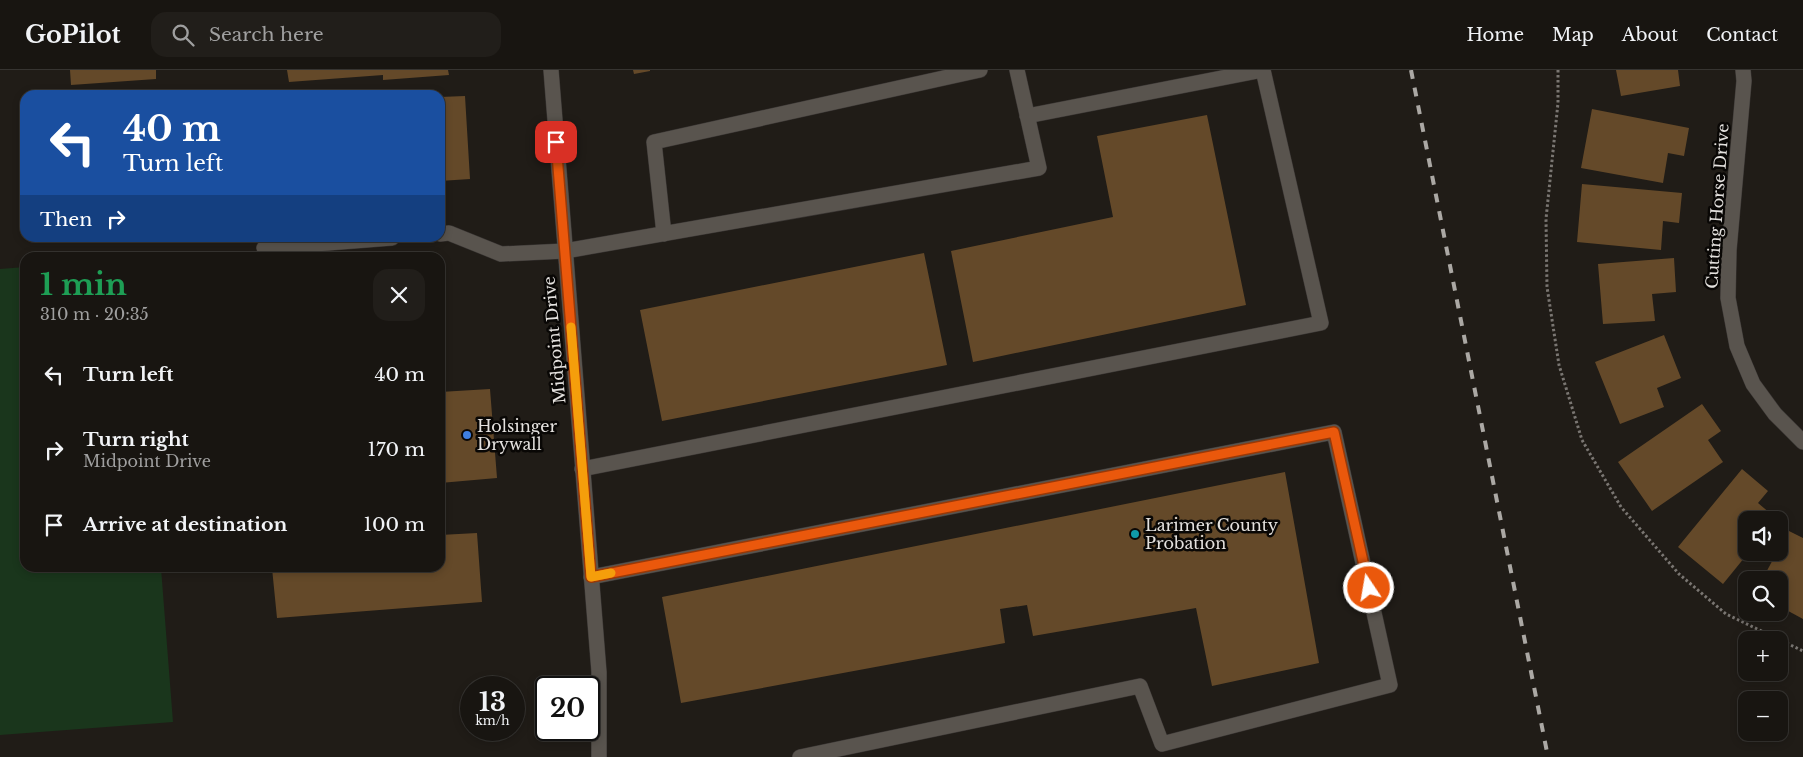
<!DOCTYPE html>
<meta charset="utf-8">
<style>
body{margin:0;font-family:"Libre Baskerville",serif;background:#211e1a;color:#f1f3f6;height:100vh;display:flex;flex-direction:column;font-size:19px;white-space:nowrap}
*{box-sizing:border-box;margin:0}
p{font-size:16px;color:#9f9f9f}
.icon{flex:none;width:28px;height:28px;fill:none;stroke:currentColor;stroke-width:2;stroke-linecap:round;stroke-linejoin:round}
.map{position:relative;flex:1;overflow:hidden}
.sheet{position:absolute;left:20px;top:182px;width:425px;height:320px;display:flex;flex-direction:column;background:#181511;border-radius:15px;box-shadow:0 2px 8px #0003,0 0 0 1px #363431}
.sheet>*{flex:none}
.guide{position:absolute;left:20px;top:20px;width:425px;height:152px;border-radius:15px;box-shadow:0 2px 8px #0003,0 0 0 1px #363431;background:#1a4fa0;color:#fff;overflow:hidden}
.buttons{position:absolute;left:1738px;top:441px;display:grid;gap:10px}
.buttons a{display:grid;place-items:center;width:50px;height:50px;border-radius:10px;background:#181511;box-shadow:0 2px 8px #0003,0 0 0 1px #363431;font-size:25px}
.speed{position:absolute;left:460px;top:606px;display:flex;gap:10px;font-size:25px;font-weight:700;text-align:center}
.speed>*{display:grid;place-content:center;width:65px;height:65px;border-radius:50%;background:#181511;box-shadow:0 2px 8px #0003,0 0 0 1px #363431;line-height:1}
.speed small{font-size:12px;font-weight:400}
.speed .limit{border:2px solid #111;border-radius:8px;background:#fff;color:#111}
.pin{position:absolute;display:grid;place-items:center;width:42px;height:42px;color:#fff;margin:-21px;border-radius:10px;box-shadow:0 2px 8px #0006}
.me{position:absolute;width:55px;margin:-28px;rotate:348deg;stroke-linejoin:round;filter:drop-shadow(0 0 4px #0008)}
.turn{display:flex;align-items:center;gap:18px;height:105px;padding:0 20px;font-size:22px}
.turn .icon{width:65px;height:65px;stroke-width:2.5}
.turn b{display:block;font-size:35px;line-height:42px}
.then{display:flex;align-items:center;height:48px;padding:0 20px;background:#0003;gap:10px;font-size:19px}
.round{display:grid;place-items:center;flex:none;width:52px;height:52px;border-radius:15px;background:#211e1a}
.head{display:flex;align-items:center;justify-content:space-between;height:85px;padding:0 20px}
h1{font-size:30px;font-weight:700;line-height:38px;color:#1e9e55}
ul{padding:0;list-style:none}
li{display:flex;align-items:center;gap:15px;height:75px;padding:0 20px}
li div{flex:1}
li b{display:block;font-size:19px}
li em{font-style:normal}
header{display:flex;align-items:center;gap:30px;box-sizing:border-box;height:70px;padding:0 25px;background:#181511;border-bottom:1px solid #363431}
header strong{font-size:24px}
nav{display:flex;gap:28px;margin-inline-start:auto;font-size:18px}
.search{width:350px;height:45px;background:#211e1a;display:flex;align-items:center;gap:12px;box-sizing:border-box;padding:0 18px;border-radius:15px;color:#9f9f9f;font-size:19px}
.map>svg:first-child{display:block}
.green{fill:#1a361c}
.building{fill:#644929}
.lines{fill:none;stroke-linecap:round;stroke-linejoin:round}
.lane-casing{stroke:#3a3634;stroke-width:16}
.street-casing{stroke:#3a3634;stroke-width:16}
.path{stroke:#7a7672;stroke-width:3;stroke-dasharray:2.5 2.5;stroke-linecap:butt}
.lane{stroke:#59544e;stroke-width:15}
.street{stroke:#59544e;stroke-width:15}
.rail{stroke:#aba8a4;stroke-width:4;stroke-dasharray:9 9;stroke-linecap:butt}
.route-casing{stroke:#983908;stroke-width:12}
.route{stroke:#ea580c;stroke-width:9}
.slow{stroke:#f59e0b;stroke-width:9}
.shop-dot{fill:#3f7fe0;stroke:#090705;stroke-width:2}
.culture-dot{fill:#0f9aa8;stroke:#090705;stroke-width:2}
.labels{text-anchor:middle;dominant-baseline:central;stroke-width:5;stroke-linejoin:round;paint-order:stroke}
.street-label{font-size:16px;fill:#e4e1de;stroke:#090705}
.poi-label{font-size:16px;fill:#e4e1de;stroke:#090705;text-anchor:start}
</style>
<header>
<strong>GoPilot</strong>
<div class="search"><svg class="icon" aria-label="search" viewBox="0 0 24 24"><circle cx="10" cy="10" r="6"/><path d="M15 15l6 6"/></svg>Search here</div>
<nav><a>Home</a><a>Map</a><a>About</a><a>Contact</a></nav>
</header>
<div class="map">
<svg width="1803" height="687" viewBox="0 0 1803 687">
<rect width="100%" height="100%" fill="#201c17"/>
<!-- green -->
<path class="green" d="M25,197V498H161L173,652L0,665V199Z"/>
<!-- building -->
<path class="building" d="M70,0H156V9L71,15Z
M287,0H448L449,5L383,10V5L289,12Z
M633,0H650V1L634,4Z
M1616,0H1678L1680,16L1621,26Z
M465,26L470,109L440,111V27Z
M1592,39L1689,58L1684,86L1668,83L1663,113L1581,98Z
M1207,45L1246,235L973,292L951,181L1113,147L1097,66Z
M1582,114L1682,123L1679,153L1663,151L1661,180L1577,172Z
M924,183L947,295L662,351L640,240Z
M1674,188L1676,222L1652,224L1655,251L1603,254L1598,194Z
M1664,265L1681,308L1657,318L1664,337L1620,354L1595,292Z
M490,319L497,408L440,413V322Z
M1702,334L1721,361L1708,370L1723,392L1652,441L1618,392Z
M1742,399L1768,421L1758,433L1777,449L1776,450H1746V482H1749L1723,514L1678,477Z
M1285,402L1319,593L1212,616L1196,538L1033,566L1027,535L1000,539L1005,573L681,633L662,527Z
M1789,461L1803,468V549L1779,536V510H1762L1777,482H1779V479Z
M477,463L482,532L277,548L272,498H440V465Z"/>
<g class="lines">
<!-- lane casing -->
<g class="lane-casing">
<path id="lane" d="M1027,46L1263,0
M440,164L449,163L501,184L565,181L1039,98L1017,0
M664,164L654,72L980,0
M264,178L392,168
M582,399L1321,253L1263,0
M591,507L1334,362L1390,615L1162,674L1140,616L800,687"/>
</g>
<!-- street casing -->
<g class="street-casing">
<path id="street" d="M551,0L599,602V687
M1743,0L1744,11L1729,180L1728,228L1737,276L1753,314L1775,344L1803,372"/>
</g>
<!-- path -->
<path class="path" d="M1558,0V33L1546,149L1547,217L1559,295L1582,370L1621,437L1679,504L1726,544L1803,581"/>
<!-- lane -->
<use href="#lane" class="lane"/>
<!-- street -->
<use href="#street" class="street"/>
<!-- rail -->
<path class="rail" d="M1411,0L1548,687"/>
</g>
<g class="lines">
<!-- route casing -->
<g class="route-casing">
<path id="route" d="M556,72L591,507L1334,362L1369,518"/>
</g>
<!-- route -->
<use href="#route" class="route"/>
<!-- slow -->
<path class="slow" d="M571,257L591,507L611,503"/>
</g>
<!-- markers -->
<circle class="shop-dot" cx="467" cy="365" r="5"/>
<circle class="culture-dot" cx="1135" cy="464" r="5"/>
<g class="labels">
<!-- street labels -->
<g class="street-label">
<text transform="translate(1717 136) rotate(-86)">Cutting Horse Drive</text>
<text transform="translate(554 270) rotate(-95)">Midpoint Drive</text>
</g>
<!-- poi labels -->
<g class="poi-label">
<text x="477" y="356">Holsinger<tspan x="477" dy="18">Drywall</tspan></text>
<text x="1145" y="455">Larimer County<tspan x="1145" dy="18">Probation</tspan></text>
</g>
</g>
</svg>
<div class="buttons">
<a><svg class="icon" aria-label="sound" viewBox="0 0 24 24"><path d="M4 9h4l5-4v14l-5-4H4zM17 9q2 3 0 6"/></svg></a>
<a><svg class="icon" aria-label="search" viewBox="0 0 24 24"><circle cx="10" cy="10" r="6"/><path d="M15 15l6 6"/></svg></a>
<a>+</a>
<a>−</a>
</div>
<div class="speed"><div>13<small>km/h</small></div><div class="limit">20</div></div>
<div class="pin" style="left:556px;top:72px;background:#d93025"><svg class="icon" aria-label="arrive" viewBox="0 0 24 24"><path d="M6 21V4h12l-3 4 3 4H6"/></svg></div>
<svg class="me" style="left:1369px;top:518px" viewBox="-20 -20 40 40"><circle r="17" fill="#ea580c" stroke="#fff" stroke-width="3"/><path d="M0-11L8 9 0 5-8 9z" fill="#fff"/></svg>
<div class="guide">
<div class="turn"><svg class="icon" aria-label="left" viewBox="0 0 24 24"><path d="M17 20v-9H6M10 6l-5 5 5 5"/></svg><div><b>40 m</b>Turn left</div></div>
<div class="then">Then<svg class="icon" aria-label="right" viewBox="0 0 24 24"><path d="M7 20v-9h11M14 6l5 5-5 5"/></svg></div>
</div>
<section class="sheet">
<div class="head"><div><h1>1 min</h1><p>310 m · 20:35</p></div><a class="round"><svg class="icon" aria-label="close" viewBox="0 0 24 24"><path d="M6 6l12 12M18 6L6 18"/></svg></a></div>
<ul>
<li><svg class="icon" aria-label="left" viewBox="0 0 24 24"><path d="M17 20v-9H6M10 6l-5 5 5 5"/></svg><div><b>Turn left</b></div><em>40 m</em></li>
<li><svg class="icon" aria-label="right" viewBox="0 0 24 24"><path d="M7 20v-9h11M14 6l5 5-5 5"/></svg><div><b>Turn right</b><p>Midpoint Drive</p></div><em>170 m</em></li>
<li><svg class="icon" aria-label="arrive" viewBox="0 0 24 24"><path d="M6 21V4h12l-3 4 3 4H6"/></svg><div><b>Arrive at destination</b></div><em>100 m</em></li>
</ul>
</section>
</div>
